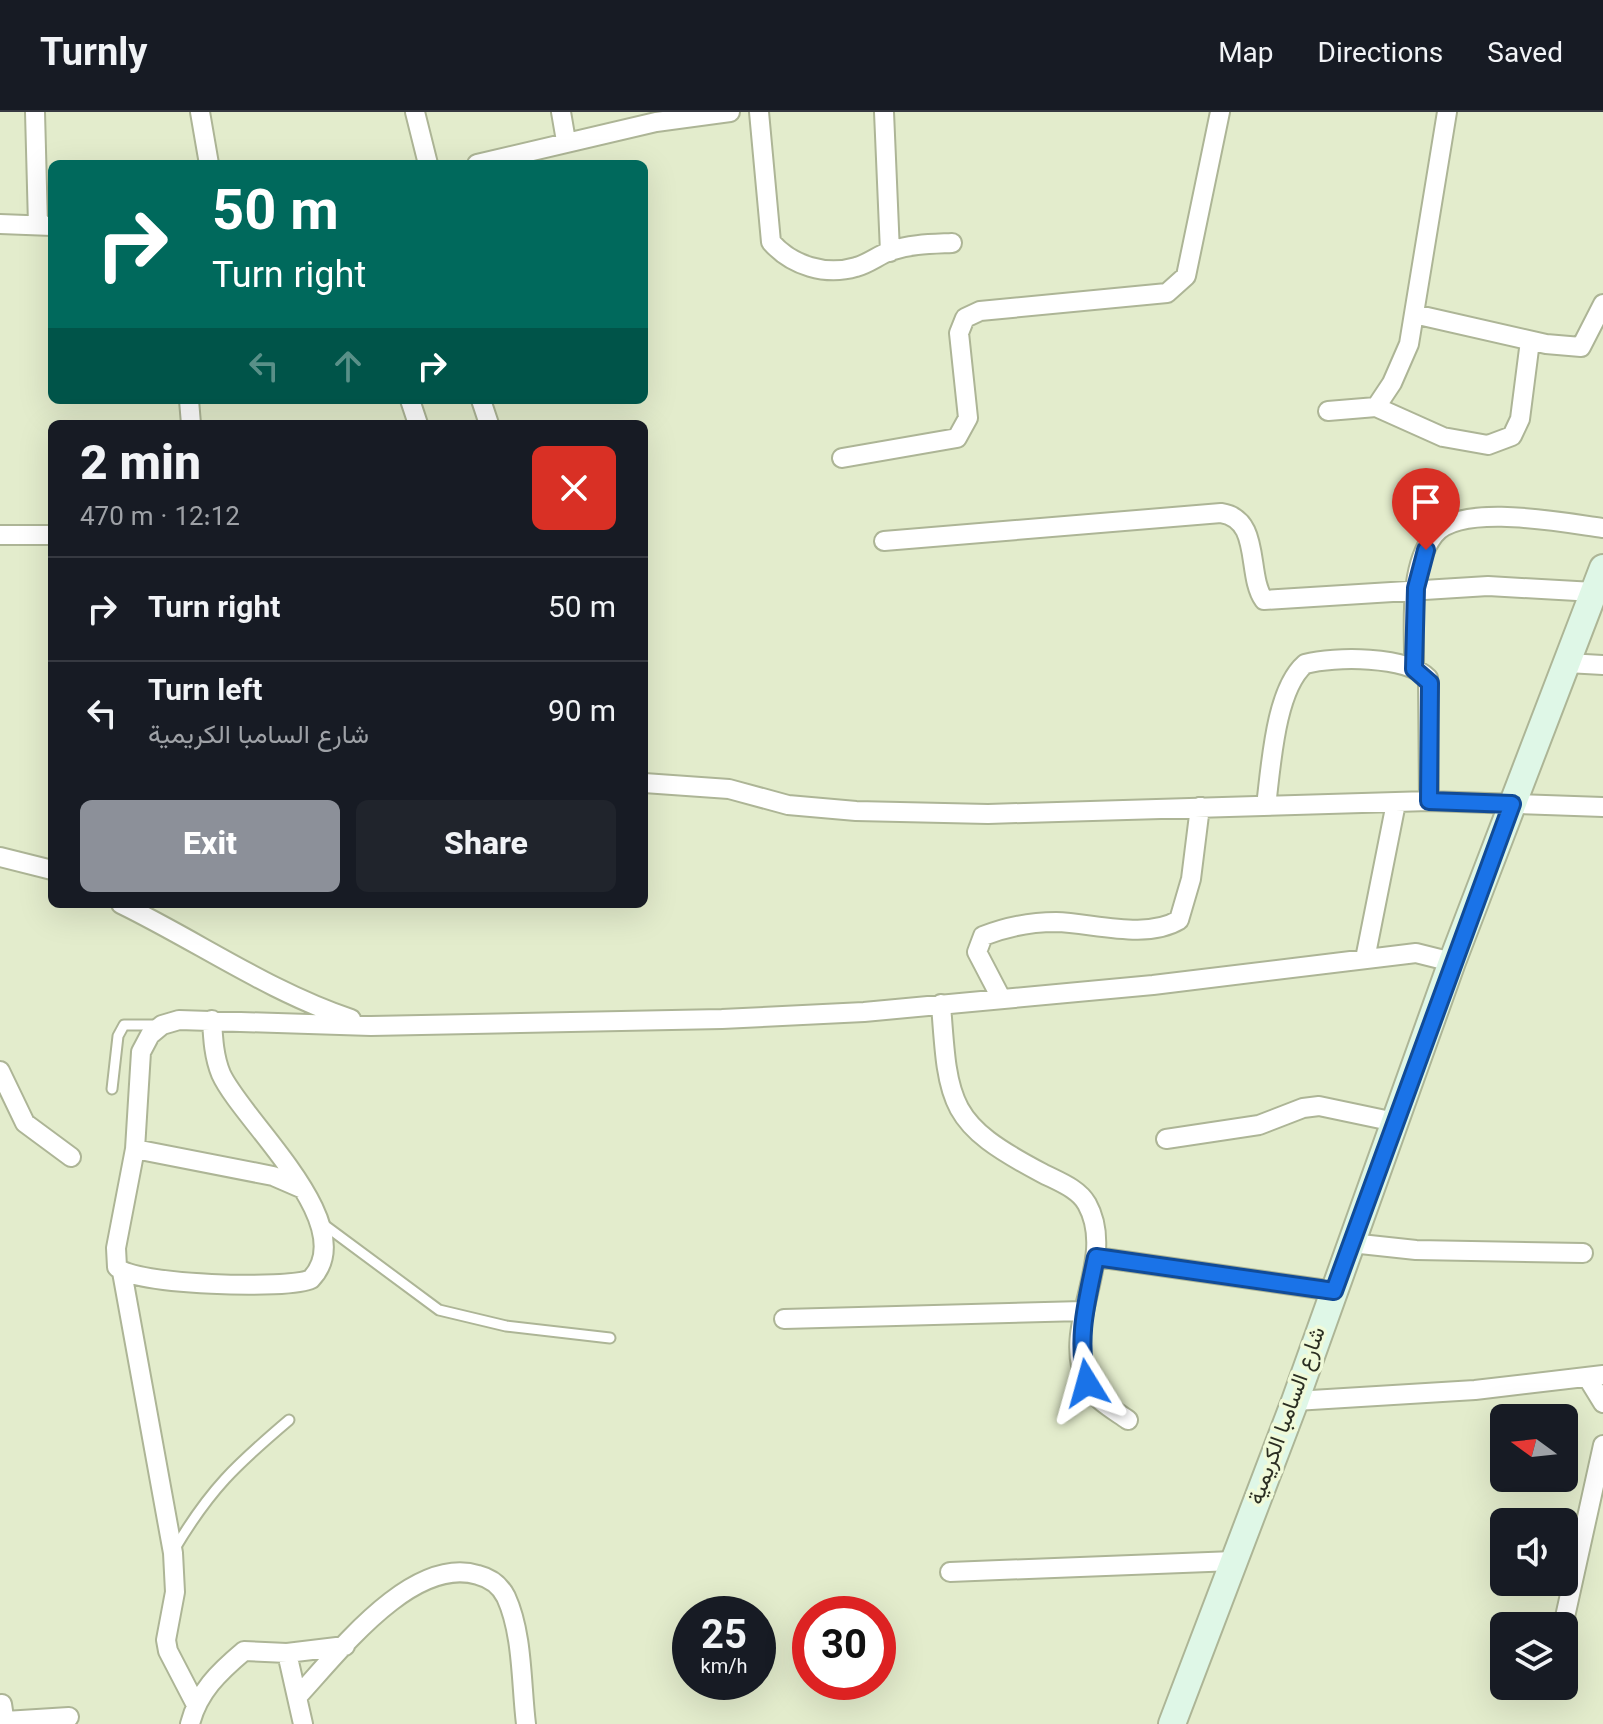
<!DOCTYPE html>
<meta charset="utf-8">
<style>
body{margin:0;font-family:Georgia,Vazirmatn,serif;background:#20242c;color:#f1f3f6;height:100vh;display:flex;flex-direction:column;font-size:30px;white-space:nowrap}
*{box-sizing:border-box;margin:0}
p{font-size:26px;color:#9ea1a6}
.icon{flex:none;width:44px;height:44px;fill:none;stroke:currentColor;stroke-width:2;stroke-linecap:round;stroke-linejoin:round}
.map{position:relative;flex:1;overflow:hidden}
.details{position:absolute;left:48px;top:308px;width:600px;height:488px;display:flex;flex-direction:column;background:#171b24;border-radius:12px;box-shadow:0 8px 32px #0002}
.details>*{flex:none}
.hud{position:absolute;left:48px;top:48px;width:600px;height:244px;border-radius:12px;box-shadow:0 8px 32px #0002;background:#00695c;color:#fff;overflow:hidden}
.needle{width:52px;rotate:285deg}
.fabs{position:absolute;left:1490px;top:1292px;display:grid;gap:16px}
.fabs a{display:grid;place-items:center;width:88px;height:88px;border-radius:12px;background:#171b24;box-shadow:0 8px 32px #0002;font-size:40px}
.speed{position:absolute;left:672px;top:1484px;display:flex;gap:16px;font-size:40px;font-weight:700;text-align:center}
.speed>*{display:grid;place-content:center;width:104px;height:104px;border-radius:50%;background:#171b24;box-shadow:0 8px 32px #0002;line-height:1}
.speed small{font-size:20px;font-weight:400}
.speed .limit{border:12px solid #d22;background:#fff;color:#111}
.pin{position:absolute;display:grid;place-items:center;width:68px;height:68px;color:#fff;margin:-82px -34px;border-radius:50% 50% 50% 0;rotate:-45deg;box-shadow:0 0 8px #0007}
.pin .icon{rotate:45deg}
.me{position:absolute;width:88px;margin:-44px;rotate:352deg;stroke-linejoin:round;filter:drop-shadow(0 0 6px #0008)}
.turn{display:flex;align-items:center;gap:28px;height:168px;padding:0 32px;font-size:36px}
.turn .icon{width:104px;height:104px;stroke-width:2.5}
.turn b{display:block;font-size:56px;line-height:68px}
.lanes{display:flex;align-items:center;height:76px;padding:0 32px;background:#0003;justify-content:center;gap:40px;direction:ltr}
.lanes .off{opacity:.35}
.round{display:grid;place-items:center;flex:none;width:84px;height:84px;border-radius:12px;background:#20242c}
.overview{display:flex;align-items:center;justify-content:space-between;height:136px;padding:0 32px}
h1{font-size:48px;font-weight:800;line-height:60px}
.button{display:flex;gap:16px;margin-top:auto;padding:16px 32px}
.button a{flex:1;height:92px;border-radius:12px;background:#8c9099;color:#fff;font-size:32px;font-weight:800;line-height:92px;text-align:center}
.button a+a{background:#20242c;color:#f1f3f6}
ul{padding:0;list-style:none}
li{display:flex;align-items:center;gap:24px;height:104px;padding:0 32px;border-top:2px solid #363941}
li div{flex:1}
li b{display:block;font-size:30px}
li em{font-style:normal}
header{display:flex;align-items:center;gap:48px;box-sizing:border-box;height:112px;padding:0 40px;background:#171b24;border-bottom:2px solid #363941}
header strong{font-size:38px}
nav{display:flex;gap:44px;margin-inline-start:auto;font-size:28px}
.map>svg:first-child{display:block}
.lines{fill:none;stroke-linecap:round;stroke-linejoin:round}
.service-casing{stroke:#adb596;stroke-width:13}
.minor-casing{stroke:#adb596;stroke-width:22}
.secondary-casing{stroke:#adb596;stroke-width:30}
.service{stroke:#fff;stroke-width:9}
.minor{stroke:#fff;stroke-width:18}
.secondary{stroke:#dff7e7;stroke-width:26}
.route-casing{stroke:#114b97;stroke-width:20}
.route{stroke:#1a73e8;stroke-width:14}
.labels{text-anchor:middle;dominant-baseline:central;stroke-width:7;stroke-linejoin:round;paint-order:stroke}
.street-label{font-size:22px;fill:#2b2e22;stroke:#f0fad9}
</style>
<header>
<strong>Turnly</strong>
<nav><a>Map</a><a>Directions</a><a>Saved</a></nav>
</header>
<div class="map">
<svg width="1603" height="1612" viewBox="0 0 1603 1612">
<rect width="100%" height="100%" fill="#e3eccc"/>
<g class="lines">
<!-- service casing -->
<g class="service-casing">
<path id="service" d="M112,977L118,924L124,913H158
M323,1112L439,1198L506,1214L610,1226
M174,1438C210,1377 236,1353 289,1308"/>
</g>
<!-- minor casing -->
<g class="minor-casing">
<path id="minor" d="M35,0L38,113
M200,0L209,52
M415,0L428,52
M561,0L566,29
M759,0L771,130C792,154 826,164 856,155C868,152 879,143 890,139C911,132 931,132 952,131
M884,0L890,140
M477,52L656,10L730,0
M0,112L52,114
M1414,202L1546,232L1581,235L1603,192
M189,288L191,312
M410,288L418,312
M481,288L489,312
M1376,295L1443,325L1488,333L1512,324L1520,307L1530,229
M1328,299L1376,295L1392,271L1409,232L1447,0
M842,346L957,326L968,306L959,221L965,206L980,199L1167,181L1186,164L1220,0
M0,423H52
M884,429L1221,401C1262,407 1246,463 1264,488L1488,474L1594,480
M1567,551L1603,553
M1414,557C1415,516 1407,458 1434,423C1460,390 1565,411 1603,416
M644,671L729,677L788,693L856,699L988,702L1429,689L1603,695
M1266,694C1271,655 1275,578 1305,552C1335,544 1406,544 1428,566L1429,689
M0,745L52,758
M121,792C199,830 268,879 351,907
M1365,847L1396,691
M1001,886L977,840L983,824C1006,815 1032,810 1056,810C1093,811 1146,828 1179,808L1191,767L1200,695
M941,892C948,994 949,1012 1042,1061C1057,1069 1078,1076 1087,1092C1118,1148 1059,1214 1087,1272C1095,1288 1114,1298 1128,1308
M212,908C213,927 214,945 221,962C242,1009 363,1113 311,1167C290,1178 131,1173 117,1155L116,1136L135,1037L141,940L150,923L162,913L179,908L371,914L722,907L864,900L1153,873L1416,841L1452,850
M0,959L25,1011L71,1045
M1166,1027L1259,1013L1303,996L1319,994L1395,1010
M135,1037L273,1064L303,1077
M1351,1131L1416,1138L1583,1141
M1096,1145L1334,1179
M122,1160L173,1441L175,1480L166,1528L168,1539L195,1591
M784,1207L1083,1199
M1587,1265L1603,1291
M1295,1289L1475,1278L1603,1263
M950,1460L1234,1449
M1563,1514L1603,1333
M287,1541L303,1612
M298,1584C338,1541 412,1443 478,1463C490,1466 500,1473 506,1485C523,1522 521,1572 526,1612
M2,1592L5,1612
M5,1609L69,1605
M190,1612C198,1580 219,1560 244,1539L287,1541L345,1534"/>
</g>
<!-- secondary casing -->
<g class="secondary-casing">
<path id="secondary" d="M1172,1612L1295,1289L1452,850L1603,456"/>
</g>
<!-- service -->
<use href="#service" class="service"/>
<!-- minor -->
<use href="#minor" class="minor"/>
<!-- secondary -->
<use href="#secondary" class="secondary"/>
</g>
<g class="lines">
<!-- route casing -->
<g class="route-casing">
<path id="route" d="M1087,1271C1076,1226 1087,1189 1096,1145L1334,1179L1512,692L1429,689L1430,571L1414,557L1416,476L1426,438"/>
</g>
<!-- route -->
<use href="#route" class="route"/>
</g>
<g class="labels">
<!-- street labels -->
<g class="street-label">
<text transform="translate(1288 1304) rotate(-70)">شارع السامبا الكريمية</text>
</g>
</g>
</svg>
<div class="fabs">
<a><svg class="needle" viewBox="-14 -14 28 28"><path d="M0-13l5 13h-10z" fill="#e53935"/><path d="M0 13l5-13h-10z" fill="#9ea1a6"/></svg></a>
<a><svg class="icon" aria-label="sound" viewBox="0 0 24 24"><path d="M4 9h4l5-4v14l-5-4H4zM17 9q2 3 0 6"/></svg></a>
<a><svg class="icon" aria-label="layers" viewBox="0 0 24 24"><path d="M12 4l9 5-9 5-9-5zM3 14l9 5 9-5"/></svg></a>
</div>
<div class="speed"><div>25<small>km/h</small></div><div class="limit">30</div></div>
<div class="pin" style="left:1426px;top:438px;background:#d93025"><svg class="icon" aria-label="arrive" viewBox="0 0 24 24"><path d="M6 21V4h12l-3 4 3 4H6"/></svg></div>
<svg class="me" style="left:1087px;top:1271px" viewBox="-20 -20 40 40"><path d="M0-17L14 15 0 8-14 15z" fill="#1a73e8" stroke="#fff" stroke-width="4"/></svg>
<div class="hud">
<div class="turn"><svg class="icon" aria-label="right" viewBox="0 0 24 24"><path d="M7 20v-9h11M14 6l5 5-5 5"/></svg><div><b>50 m</b>Turn right</div></div>
<div class="lanes"><svg class="icon off" aria-label="left" viewBox="0 0 24 24"><path d="M17 20v-9H6M10 6l-5 5 5 5"/></svg><svg class="icon off" aria-label="ahead" viewBox="0 0 24 24"><path d="M12 20V5M6 11l6-6 6 6"/></svg><svg class="icon" aria-label="right" viewBox="0 0 24 24"><path d="M7 20v-9h11M14 6l5 5-5 5"/></svg></div>
</div>
<section class="details">
<div class="overview"><div><h1>2 min</h1><p>470 m · 12:12</p></div><a class="round" style="background:#d93025;color:#fff"><svg class="icon" aria-label="close" viewBox="0 0 24 24"><path d="M6 6l12 12M18 6L6 18"/></svg></a></div>
<ul>
<li><svg class="icon" aria-label="right" viewBox="0 0 24 24"><path d="M7 20v-9h11M14 6l5 5-5 5"/></svg><div><b>Turn right</b></div><em>50 m</em></li>
<li><svg class="icon" aria-label="left" viewBox="0 0 24 24"><path d="M17 20v-9H6M10 6l-5 5 5 5"/></svg><div><b>Turn left</b><p>شارع السامبا الكريمية</p></div><em>90 m</em></li>
</ul>
<div class="button"><a>Exit</a><a>Share</a></div>
</section>
</div>
